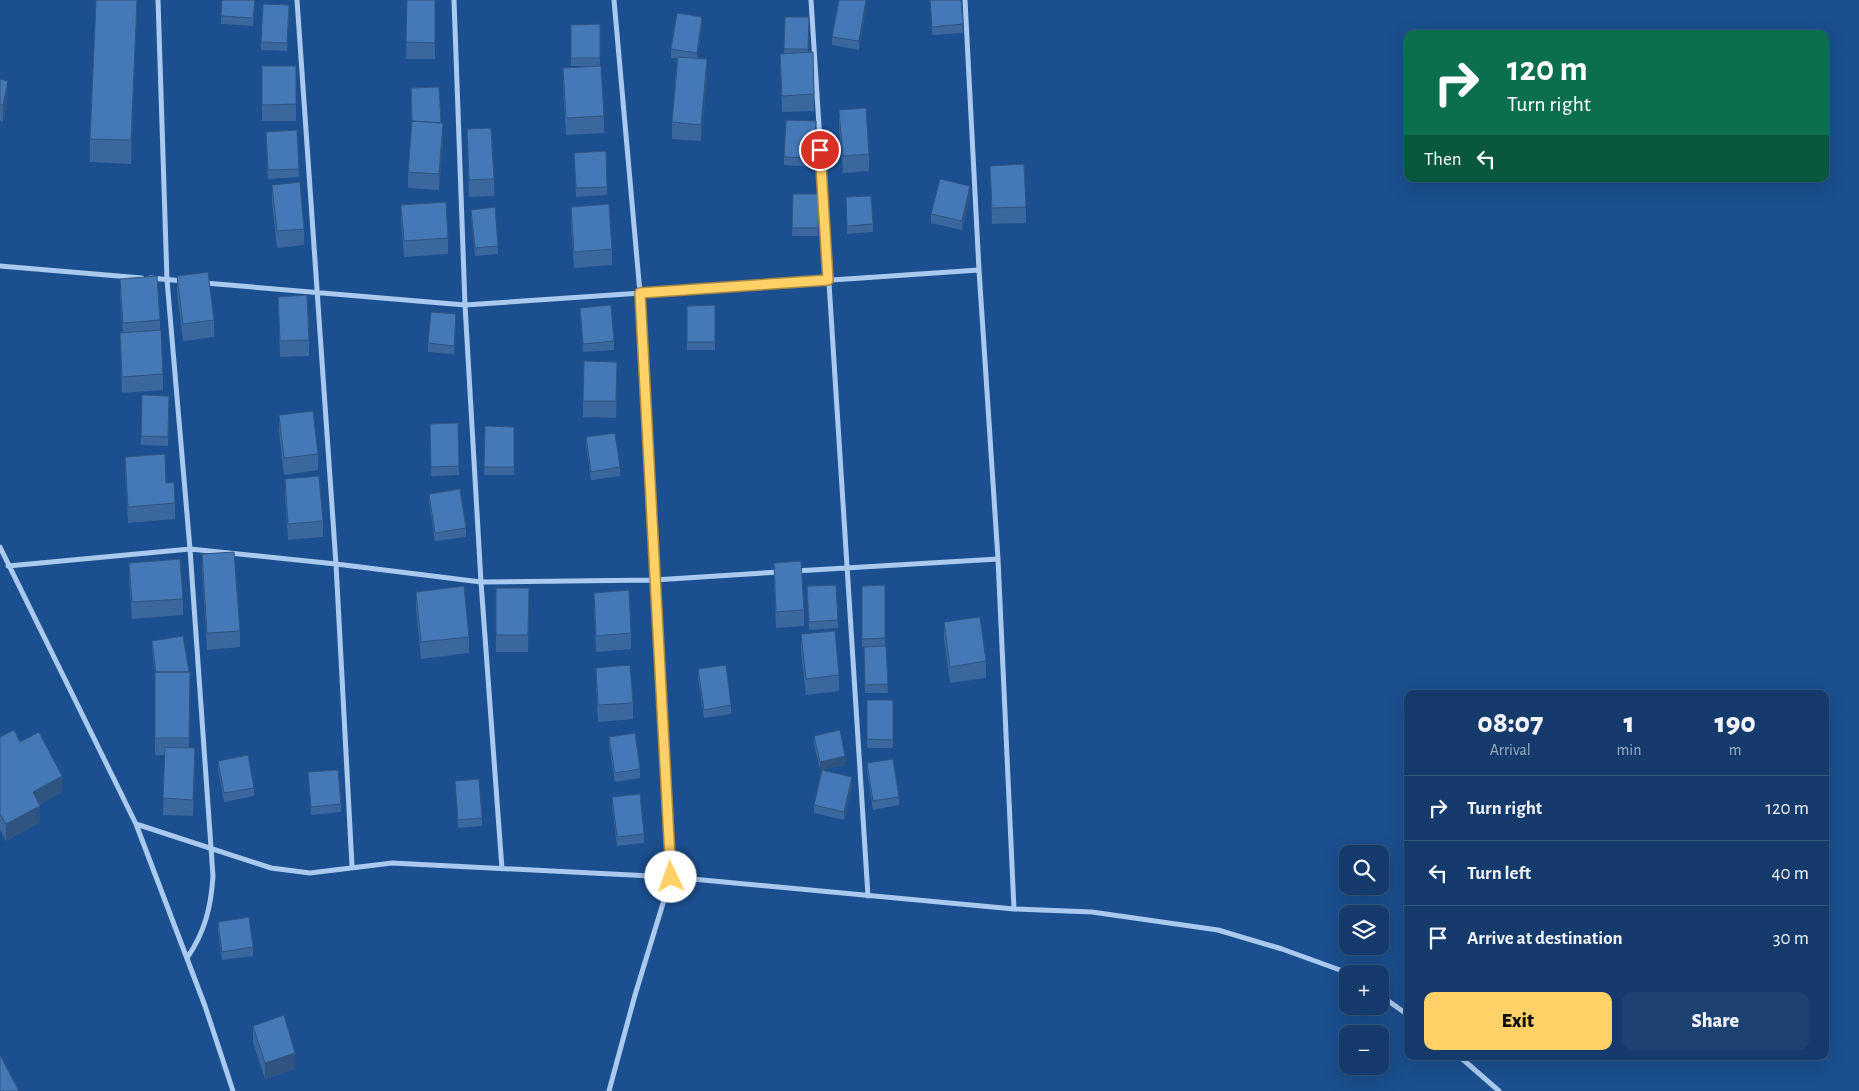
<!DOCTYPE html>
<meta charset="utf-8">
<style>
body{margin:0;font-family:"Alegreya Sans",sans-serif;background:#1d4271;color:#f1f3f6;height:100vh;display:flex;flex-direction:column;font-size:19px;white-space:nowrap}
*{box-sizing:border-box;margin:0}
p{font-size:16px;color:#9dadc1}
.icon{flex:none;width:28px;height:28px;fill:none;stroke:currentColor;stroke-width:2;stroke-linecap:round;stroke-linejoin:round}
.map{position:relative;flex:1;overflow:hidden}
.panel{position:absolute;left:1404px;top:690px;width:425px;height:370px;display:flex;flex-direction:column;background:#143b6b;border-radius:10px;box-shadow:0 5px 20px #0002,0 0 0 1px #33557e}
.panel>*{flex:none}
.hud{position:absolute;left:1404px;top:30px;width:425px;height:152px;border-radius:10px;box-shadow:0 5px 20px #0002,0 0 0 1px #33557e;background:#0b6e4f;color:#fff;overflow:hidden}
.fabs{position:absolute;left:1339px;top:845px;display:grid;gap:10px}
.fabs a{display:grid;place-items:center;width:50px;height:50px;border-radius:10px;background:#143b6b;box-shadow:0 5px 20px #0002,0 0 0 1px #33557e;font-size:25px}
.pin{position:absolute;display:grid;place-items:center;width:42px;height:42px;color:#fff;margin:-21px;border:2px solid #fff;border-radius:50%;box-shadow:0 1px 5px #0007}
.me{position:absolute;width:55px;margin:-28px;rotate:357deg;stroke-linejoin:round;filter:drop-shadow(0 0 4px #0008)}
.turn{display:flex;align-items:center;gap:18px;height:105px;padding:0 20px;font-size:22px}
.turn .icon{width:65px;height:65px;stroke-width:2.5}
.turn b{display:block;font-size:35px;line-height:42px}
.then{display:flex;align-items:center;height:48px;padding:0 20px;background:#0003;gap:10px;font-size:19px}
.eta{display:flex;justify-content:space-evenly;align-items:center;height:85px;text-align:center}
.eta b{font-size:30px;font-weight:800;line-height:35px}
.button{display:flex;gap:10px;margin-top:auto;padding:10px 20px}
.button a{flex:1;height:58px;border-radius:10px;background:#ffd166;color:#111;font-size:20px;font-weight:800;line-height:58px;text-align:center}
.button a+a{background:#1d4271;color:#f1f3f6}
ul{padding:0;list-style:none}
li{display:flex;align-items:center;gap:15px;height:65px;padding:0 20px;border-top:1px solid #33557e}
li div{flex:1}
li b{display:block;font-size:19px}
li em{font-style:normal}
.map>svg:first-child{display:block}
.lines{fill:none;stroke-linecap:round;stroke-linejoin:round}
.minor{stroke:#a9c9ee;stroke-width:5}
.wall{fill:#3a679d}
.shaded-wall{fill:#305480}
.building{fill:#4478b7;stroke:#305480}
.route-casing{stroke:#a68842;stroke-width:12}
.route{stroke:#ffd166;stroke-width:9}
</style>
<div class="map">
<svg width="1859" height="1091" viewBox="0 0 1859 1091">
<rect width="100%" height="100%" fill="#1b4f8f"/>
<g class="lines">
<!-- minor -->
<path class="minor" d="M158,0L167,280L190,549L213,876C211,907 205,932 187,958
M297,0L336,564L352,866
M454,0L465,305L481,582L502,869
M811,0L868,896
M965,0L979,270L998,559L1014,909
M0,266L142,278
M150,278L184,281
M205,283L465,305L979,270
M0,547L136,824L205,1006L233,1091
M8,566L190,549L336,564L481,582L654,580L779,572
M795,571L998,559
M136,824L271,868L310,873L392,863L671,877L1014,909L1092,912L1218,930L1282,949L1351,974
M1380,995L1408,1015
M1459,1056L1499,1091
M609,1091L635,995L671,877L640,293L614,0"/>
</g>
<!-- wall -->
<path class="wall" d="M137,0L131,164L90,162V139Z
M255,0L253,26L221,24V16Z
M407,0H435V59H406Z
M930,0H961L963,33L932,35Z
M866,8L859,50L832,45V37Z
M289,13L287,51L261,50V42Z
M785,17H809L808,53L814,94V111L782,112L780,54H784Z
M600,24V66L604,116V133L566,135L563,85V68L600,66H571V25Z
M702,25L697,58L707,76L701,141L672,139V122L677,58H671V49Z
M262,66H296V121H262Z
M0,79L8,97L3,122L0,121Z
M839,110L869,154V171L843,173L839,126Z
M441,123L443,140L439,190L408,188V172Z
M467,129L494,179V196L469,197Z
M816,129L814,167L784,165V157Z
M297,130L299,177L268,179L266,132Z
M574,153L607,187V195L576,197Z
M990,166L1026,207V223L992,224Z
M272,185L304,229V245L277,248L272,202Z
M793,194H819L818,236H792Z
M970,194L962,230L931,223V214Z
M846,197L873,224V232L847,234Z
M401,205L448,238V254L404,257L401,221Z
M571,207L612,249V265L574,268L571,224Z
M471,210L498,246V254L475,256L471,218Z
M177,276L214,320V337L183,341L177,292Z
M120,279L160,320V330L163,374V390L122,393L120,333H123L120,295Z
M278,297L309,340V356L280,357Z
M715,305V350H687V306Z
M580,308L614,341V350L583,352Z
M456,322L454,354L428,352V343Z
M617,379L616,418L583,417V401Z
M169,404L168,446L141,445V436Z
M279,415L318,454V470L284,475L279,432Z
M458,423L459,475L431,476L430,424Z
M485,426L514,427V475H484Z
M586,437L620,467V476L591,480L586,446Z
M125,457L166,483L175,503V519L128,523L125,473Z
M285,479L323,521V537L288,540L285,495Z
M429,494L466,528V537L435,541L429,502Z
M202,554L240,631V647L207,650L202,570Z
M129,563L183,599V615L132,619L129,579Z
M774,563L804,610V626L776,628L774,579Z
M885,585V646L888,693H865L864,647H866H862V586Z
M807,586L838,620V628L809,630Z
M496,588H529L528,652H496Z
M416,592L469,637V653L421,659L416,608Z
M594,593L631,633V649L596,652L594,610Z
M944,622L986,661V678L950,683L944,639Z
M801,634L839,675V691L806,695L801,651Z
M152,641L190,672L189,748L195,765L193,816L163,815L165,755H155V672L152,649Z
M596,668L633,703V719L598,722L596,684Z
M698,669L731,705V714L704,718L698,678Z
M867,700H893V748H867Z
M814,736L845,765L820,770L814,744Z
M0,737L20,742L62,792L39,805L40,822L6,841L0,830Z
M609,737L640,769V778L615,782L609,745Z
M218,761L254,788V796L224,802L218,769Z
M867,763L899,797V805L873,810L867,772Z
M308,772L341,804V812L311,815Z
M455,781L482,818V826L458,828Z
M852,785L844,820L814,813V805Z
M612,797L644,834V843L617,846L612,805Z
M218,922L253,947V956L222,960L218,930Z
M253,1026L295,1069L265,1079L253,1042Z"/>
<!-- shaded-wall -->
<path class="shaded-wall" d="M137,0V7L131,164V140Z
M866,0V8L859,50V41Z
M702,17V25L697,61V53Z
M707,59V76L701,141V125Z
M8,81V97L3,122V105Z
M443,123V140L439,190V174Z
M970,186V194L962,230V221Z
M456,314V322L454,354V346Z
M195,748V765L193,816V800Z
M845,756V765L820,770V762Z
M62,776V792L33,809V792Z
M852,777V785L844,820V812Z
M40,806V822L6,841V824Z
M295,1053V1069L265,1079V1063Z"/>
<!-- building -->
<path class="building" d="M96,0H137L131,140L90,139Z
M222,0H255L253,18L221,16Z
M407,0H435V43L406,42Z
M839,0H866L859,41L832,37Z
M930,0H961L963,24L932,27Z
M263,4L289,5L287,43L261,42Z
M677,13L702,17L697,53L671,49Z
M785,17H809L808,49H784Z
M600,24V58H571V25Z
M813,52L814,94L782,96L780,54Z
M678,57L707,59L701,125L672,122Z
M262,66H296V104L262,105Z
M601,66L604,116L566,118L563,68Z
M0,79L8,81L3,105H0Z
M439,87L441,123L412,121L411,88Z
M866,108L869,154L843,156L839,110Z
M786,120L816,121L814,158L784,157Z
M412,121L443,123L439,174L408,172Z
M491,128L494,179L469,180L467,129Z
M297,130L299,169L268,170L266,132Z
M606,151L607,187L576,188L574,153Z
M1024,164L1026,207L992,208L990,166Z
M940,179L970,186L962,221L931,214Z
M300,182L304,229L277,231L272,185Z
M793,194H819L818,228H792Z
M871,196L873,224L847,226L846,197Z
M446,202L448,238L404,241L401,205Z
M609,204L612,249L574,252L571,207Z
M495,207L498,246L475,248L471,210Z
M208,272L214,320L183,324L177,276Z
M157,276L160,320L123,323L120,279Z
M307,295L309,340L280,341L278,297Z
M611,305L614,341L583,344L580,308Z
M715,305V342H687V306Z
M431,312L456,314L454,346L428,343Z
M161,330L163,374L122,377L120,333Z
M584,361L617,362L616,401H583Z
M142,395L169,396L168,437L141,436Z
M313,411L318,454L284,458L279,415Z
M458,423L459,466L431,467L430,424Z
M485,426L514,427V467H484Z
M615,433L620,467L591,472L586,437Z
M165,454L166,483L174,482L175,503L128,507L125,457Z
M319,476L323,521L288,524L285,479Z
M460,489L466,528L435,533L429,494Z
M234,552L240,631L207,633L202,554Z
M180,559L183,599L132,602L129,563Z
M801,561L804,610L776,612L774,563Z
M836,585L838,620L809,622L807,586Z
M885,585V638L862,639V586Z
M464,586L469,637L421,642L416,592Z
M496,588H529L528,635H496Z
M629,590L631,633L596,636L594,593Z
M980,617L986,661L950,667L944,622Z
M835,631L839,675L806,679L801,634Z
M183,636L189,672H156L152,641Z
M886,646L888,684L865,685L864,647Z
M630,665L633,703L598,705L596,668Z
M726,665L731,705L704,710L698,669Z
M155,672H190L189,738H155Z
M867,700H893V740L867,739Z
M14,730L20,742L39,732L62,776L33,792L40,806L6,824L0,814V737Z
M840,730L845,756L820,762L814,736Z
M635,733L640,769L615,773L609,737Z
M165,747L195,748L193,800L163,798Z
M248,755L254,788L224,793L218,761Z
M893,759L899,797L873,801L867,763Z
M338,770L341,804L311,807L308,772Z
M822,770L852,777L844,812L814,805Z
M479,779L482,818L458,820L455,781Z
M640,794L644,834L617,837L612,797Z
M249,917L253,947L222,952L218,922Z
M284,1015L295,1053L265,1063L253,1026Z
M0,1055L19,1091H0Z"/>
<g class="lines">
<!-- route casing -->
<g class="route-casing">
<path id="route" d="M671,877L640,293L828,280L820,150"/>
</g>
<!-- route -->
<use href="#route" class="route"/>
</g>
</svg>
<div class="fabs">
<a><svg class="icon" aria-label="search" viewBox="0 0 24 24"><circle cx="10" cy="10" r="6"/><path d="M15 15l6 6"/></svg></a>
<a><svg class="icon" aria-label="layers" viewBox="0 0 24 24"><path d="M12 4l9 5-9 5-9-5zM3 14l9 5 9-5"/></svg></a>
<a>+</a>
<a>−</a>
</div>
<div class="pin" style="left:820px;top:150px;background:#d93025"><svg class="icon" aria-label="arrive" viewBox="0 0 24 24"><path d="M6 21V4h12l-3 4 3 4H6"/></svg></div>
<svg class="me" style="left:671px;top:877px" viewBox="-20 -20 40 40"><circle r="19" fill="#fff"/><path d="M0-13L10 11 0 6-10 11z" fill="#ffd166"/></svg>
<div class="hud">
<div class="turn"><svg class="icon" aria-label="right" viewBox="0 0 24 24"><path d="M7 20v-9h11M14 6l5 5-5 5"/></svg><div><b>120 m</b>Turn right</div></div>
<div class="then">Then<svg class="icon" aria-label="left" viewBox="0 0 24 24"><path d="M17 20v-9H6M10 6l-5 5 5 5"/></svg></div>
</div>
<section class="panel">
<div class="eta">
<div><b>08:07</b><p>Arrival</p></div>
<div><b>1</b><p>min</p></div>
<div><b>190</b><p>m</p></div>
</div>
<ul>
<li><svg class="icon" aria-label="right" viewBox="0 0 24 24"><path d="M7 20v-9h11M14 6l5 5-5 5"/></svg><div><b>Turn right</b></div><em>120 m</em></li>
<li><svg class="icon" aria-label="left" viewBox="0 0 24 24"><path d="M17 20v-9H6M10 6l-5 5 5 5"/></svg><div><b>Turn left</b></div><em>40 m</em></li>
<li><svg class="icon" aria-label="arrive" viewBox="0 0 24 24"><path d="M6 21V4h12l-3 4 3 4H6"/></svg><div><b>Arrive at destination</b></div><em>30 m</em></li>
</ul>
<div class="button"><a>Exit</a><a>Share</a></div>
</section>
</div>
